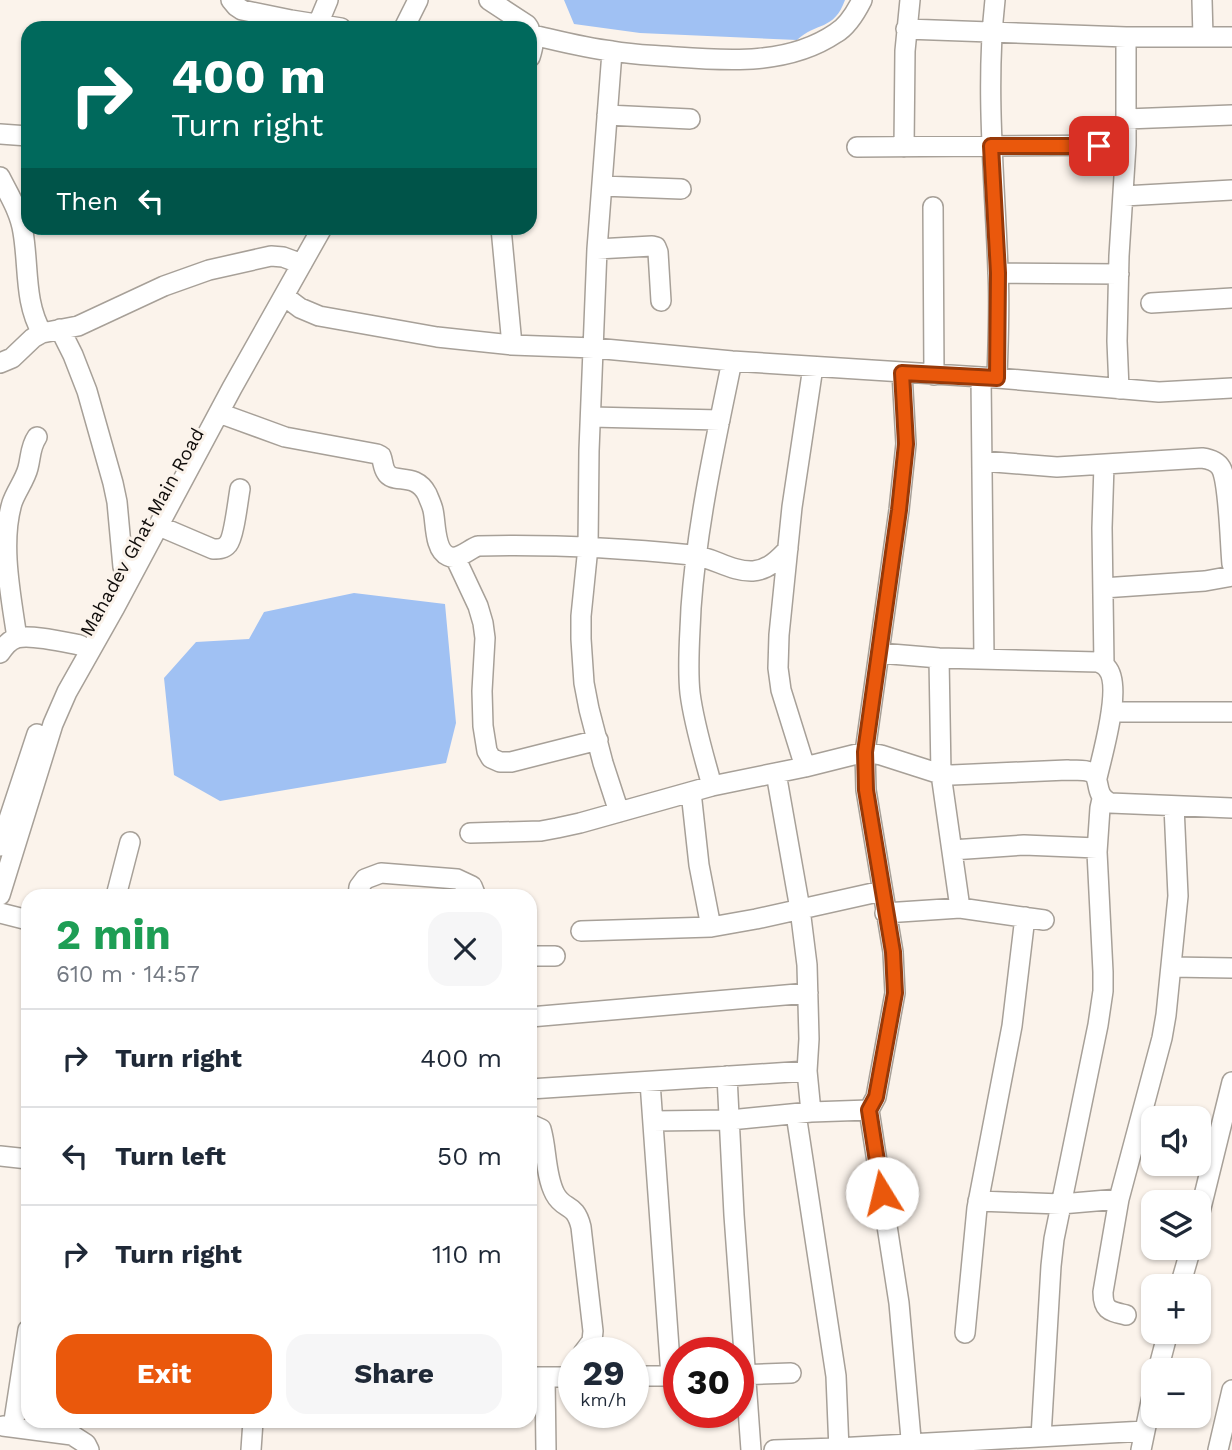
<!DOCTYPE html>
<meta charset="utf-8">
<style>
body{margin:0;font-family:"Work Sans",sans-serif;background:#f6f6f7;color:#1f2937;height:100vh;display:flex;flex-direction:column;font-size:26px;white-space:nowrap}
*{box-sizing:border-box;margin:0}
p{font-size:23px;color:#747a83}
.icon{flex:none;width:38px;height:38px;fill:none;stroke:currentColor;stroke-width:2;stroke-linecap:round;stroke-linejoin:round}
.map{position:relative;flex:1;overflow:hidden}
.side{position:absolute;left:21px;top:889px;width:516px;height:539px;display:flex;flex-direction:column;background:#fff;border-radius:21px;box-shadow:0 2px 5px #0004}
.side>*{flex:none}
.guide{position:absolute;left:21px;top:21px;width:516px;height:214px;border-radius:21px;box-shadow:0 2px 5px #0004;background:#00695c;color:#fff;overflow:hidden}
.tools{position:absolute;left:1141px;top:1106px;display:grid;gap:14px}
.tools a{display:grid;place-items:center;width:70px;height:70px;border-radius:14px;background:#fff;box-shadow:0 2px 5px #0004;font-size:35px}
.speed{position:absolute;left:558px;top:1337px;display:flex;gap:14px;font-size:35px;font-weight:700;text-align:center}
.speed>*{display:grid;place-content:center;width:91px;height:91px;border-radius:50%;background:#fff;box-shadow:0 2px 5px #0004;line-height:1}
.speed small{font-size:18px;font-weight:400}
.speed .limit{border:10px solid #d22;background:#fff;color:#111}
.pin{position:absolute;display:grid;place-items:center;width:60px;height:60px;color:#fff;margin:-30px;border-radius:14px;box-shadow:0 4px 10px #0006}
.me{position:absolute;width:77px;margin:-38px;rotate:351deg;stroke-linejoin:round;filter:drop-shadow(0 0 5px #0008)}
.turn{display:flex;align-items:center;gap:24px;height:147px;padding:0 35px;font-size:32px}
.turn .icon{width:91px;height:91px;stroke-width:2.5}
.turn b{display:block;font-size:49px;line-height:60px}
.then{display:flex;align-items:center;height:66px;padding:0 35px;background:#0003;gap:14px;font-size:26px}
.round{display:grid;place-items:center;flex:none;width:74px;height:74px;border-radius:21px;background:#f6f6f7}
.overview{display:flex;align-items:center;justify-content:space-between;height:119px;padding:0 35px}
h1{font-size:42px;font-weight:700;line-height:52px;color:#1e9e55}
.action{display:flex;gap:14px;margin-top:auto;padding:14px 35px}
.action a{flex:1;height:80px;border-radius:21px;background:#ea580c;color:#fff;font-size:28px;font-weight:700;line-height:80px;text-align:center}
.action a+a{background:#f6f6f7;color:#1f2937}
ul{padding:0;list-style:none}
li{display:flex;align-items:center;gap:21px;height:98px;padding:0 35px;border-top:2px solid #e0e1e3}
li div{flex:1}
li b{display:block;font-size:26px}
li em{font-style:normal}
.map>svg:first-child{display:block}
.water{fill:#a0c1f3}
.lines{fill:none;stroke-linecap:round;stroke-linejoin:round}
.minor-casing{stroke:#a7a098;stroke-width:22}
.minor{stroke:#fff;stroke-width:19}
.route-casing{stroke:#983908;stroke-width:18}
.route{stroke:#ea580c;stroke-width:12}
.labels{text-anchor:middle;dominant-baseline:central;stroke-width:6;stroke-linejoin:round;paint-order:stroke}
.street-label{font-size:19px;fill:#100d0b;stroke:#fbf3eb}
</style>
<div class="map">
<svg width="1232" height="1450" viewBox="0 0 1232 1450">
<rect width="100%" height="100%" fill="#fbf3eb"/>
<!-- water -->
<path class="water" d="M564,0H845C834,31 816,22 797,40L640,33L574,24Z
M354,593L445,604L456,723L446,763L220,801L174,775L164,678L196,642L249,639L264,612Z"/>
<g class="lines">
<!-- minor casing -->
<g class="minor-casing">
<path id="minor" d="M231,0L236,6L242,10L291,20L341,28
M489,0L527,25L529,28
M995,0C985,90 995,181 998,271C1000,307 998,342 997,378
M1202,0L1203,37
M318,24L328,0
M404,28L418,0
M906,29L1126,37H1232
M530,31C535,39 533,48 530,57
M533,35C559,41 585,48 612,51C633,55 654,55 676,57C729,61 789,65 836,33C848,26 856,12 862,0
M612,52L597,249L589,451L588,547L581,616V639L584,683L589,709L603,763L619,812
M607,115L690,119
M1126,119L1232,115
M0,134L28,136
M857,147L1126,145
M904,147L905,51L910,0
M0,177C9,195 20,212 23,232C29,267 24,302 42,333
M602,186L681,189
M1124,196L1232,190
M933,207L934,375
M501,228L512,345
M597,249L652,246L656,247L658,252L661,301
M998,273L1119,274
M284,296L300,308L319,316L437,337L512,345L594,348L732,361L997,378L1159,392L1232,388
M1151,303L1232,298
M60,329L73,355L87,391L113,483L117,502L123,567
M0,363L12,358L33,338L42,333L78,326L164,286L209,270L271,256L283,257L302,264
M902,373L906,444L899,510L865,752L866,790L893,952L895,993L876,1097L869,1110L899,1303L912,1450
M981,377L984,658
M1119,389L1117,341L1119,256L1126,145V37
M219,413L285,437L377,454L381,456C383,461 383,468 386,472C393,485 415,471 427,494C429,499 432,505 433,510C436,522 434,550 448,556C458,561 469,549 478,546C549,544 621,548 692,555C713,557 731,572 753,571C768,570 779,559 788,549
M591,417L720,420
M982,461L1057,467L1202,458C1209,459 1217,461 1221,468C1229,482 1230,544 1232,564
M159,526L213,549C219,549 224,549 228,544C234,537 238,500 240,489
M455,557L478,606L483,623L485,638L482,691L483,726L487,751L491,758L500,762H511L598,740
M1103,588L1205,581L1232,576
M17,638C11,596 0,544 12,503C16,491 25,480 28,468C31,457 30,447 37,437
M0,653C4,647 9,640 17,638C30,634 64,642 80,645
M879,653L939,658L1098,662C1102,664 1104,664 1107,668C1123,686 1102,755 1097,778
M939,658L941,774L960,908
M1104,665L1102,528L1104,465
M1112,712H1232
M805,767L781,690L778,668L779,635L792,507L813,367
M776,773L800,909L807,965L809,1039L807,1071L811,1112
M712,786C704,756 694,725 690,693C687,665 690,636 691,608C697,524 715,443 732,361
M691,792L699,865L711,927
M470,833L541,831L557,828L580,823L712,786L805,767L865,752L881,755L934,772L952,775L1067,770C1074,771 1083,769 1090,772C1103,777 1092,794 1110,803L1232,808
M0,846L37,734
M952,850L1024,845L1097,848
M0,895L53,724L67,692L115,607L232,388L322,228
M116,896L130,842
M358,896L359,887L365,879L381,873L457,879L472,886L476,896
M0,913L28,920
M885,913L960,908L1044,920
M581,931L711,927L756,919L882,891
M530,956H555
M1171,967L1232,968
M530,1017L808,993
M727,1076L734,1215L751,1450
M650,1082L671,1376
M530,1089L807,1071
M796,1114L836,1376L839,1450
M653,1121L730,1120L811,1112L869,1110
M530,1124L541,1129C547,1149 545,1175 555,1194C564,1211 575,1202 581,1227L593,1331L592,1341L583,1353
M0,1156L28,1159
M978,1201L1061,1204L1119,1199
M1199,1216L1232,1082
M1180,1286L1191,1248
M1126,1315C1110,1311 1103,1311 1103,1292L1119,1199L1162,1038L1166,1015L1178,896L1174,806
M965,1333L977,1208L1012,1026L1025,917
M1158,1370L1168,1332
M738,1375L791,1373
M634,1376H679
M530,1377H574
M545,1377L546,1450
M3,1426L72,1435L86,1444L89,1450
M13,1427L28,1330
M1041,1437L1051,1266L1054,1239L1098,1025L1103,991V972L1097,852L1100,808L1102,799
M251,1450L253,1421
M774,1450L837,1448L1145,1431
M1141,1450L1153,1392
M1218,1450L1232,1390"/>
</g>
<!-- minor -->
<use href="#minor" class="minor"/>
</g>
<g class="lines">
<!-- route casing -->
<g class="route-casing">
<path id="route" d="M882,1193L869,1110L876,1097L895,993L893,952L866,790L865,752L899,510L906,444L902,373L997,378L998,273L991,146H1099"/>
</g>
<!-- route -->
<use href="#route" class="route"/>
</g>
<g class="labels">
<!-- street labels -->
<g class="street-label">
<text transform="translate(142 532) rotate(-61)">Mahadev Ghat Main Road</text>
</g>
</g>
</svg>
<div class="tools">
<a><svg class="icon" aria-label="sound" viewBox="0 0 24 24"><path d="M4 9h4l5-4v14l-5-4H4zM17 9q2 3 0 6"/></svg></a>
<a><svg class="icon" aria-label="layers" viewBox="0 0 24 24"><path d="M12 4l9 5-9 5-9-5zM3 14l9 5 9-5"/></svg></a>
<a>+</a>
<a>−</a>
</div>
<div class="speed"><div>29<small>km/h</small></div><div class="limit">30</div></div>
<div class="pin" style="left:1099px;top:146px;background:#d93025"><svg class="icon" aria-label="arrive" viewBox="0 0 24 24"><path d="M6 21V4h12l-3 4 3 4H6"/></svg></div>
<svg class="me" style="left:882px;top:1193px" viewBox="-20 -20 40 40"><circle r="19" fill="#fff"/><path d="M0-13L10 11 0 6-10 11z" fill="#ea580c"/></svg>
<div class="guide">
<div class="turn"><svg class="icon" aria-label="right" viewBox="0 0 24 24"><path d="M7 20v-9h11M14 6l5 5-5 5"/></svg><div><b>400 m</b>Turn right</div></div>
<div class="then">Then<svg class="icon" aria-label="left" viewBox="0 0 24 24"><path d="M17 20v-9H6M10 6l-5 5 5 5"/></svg></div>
</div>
<section class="side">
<div class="overview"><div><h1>2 min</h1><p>610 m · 14:57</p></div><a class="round"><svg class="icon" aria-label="close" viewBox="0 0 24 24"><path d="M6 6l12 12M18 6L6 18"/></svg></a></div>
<ul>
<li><svg class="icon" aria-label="right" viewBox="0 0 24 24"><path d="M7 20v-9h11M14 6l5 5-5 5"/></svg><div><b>Turn right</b></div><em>400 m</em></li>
<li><svg class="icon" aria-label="left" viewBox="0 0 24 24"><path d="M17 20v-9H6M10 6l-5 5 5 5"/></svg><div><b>Turn left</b></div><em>50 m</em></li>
<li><svg class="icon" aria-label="right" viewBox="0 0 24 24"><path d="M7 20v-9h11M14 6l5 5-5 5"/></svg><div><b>Turn right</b></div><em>110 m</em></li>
</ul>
<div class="action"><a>Exit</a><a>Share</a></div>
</section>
</div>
